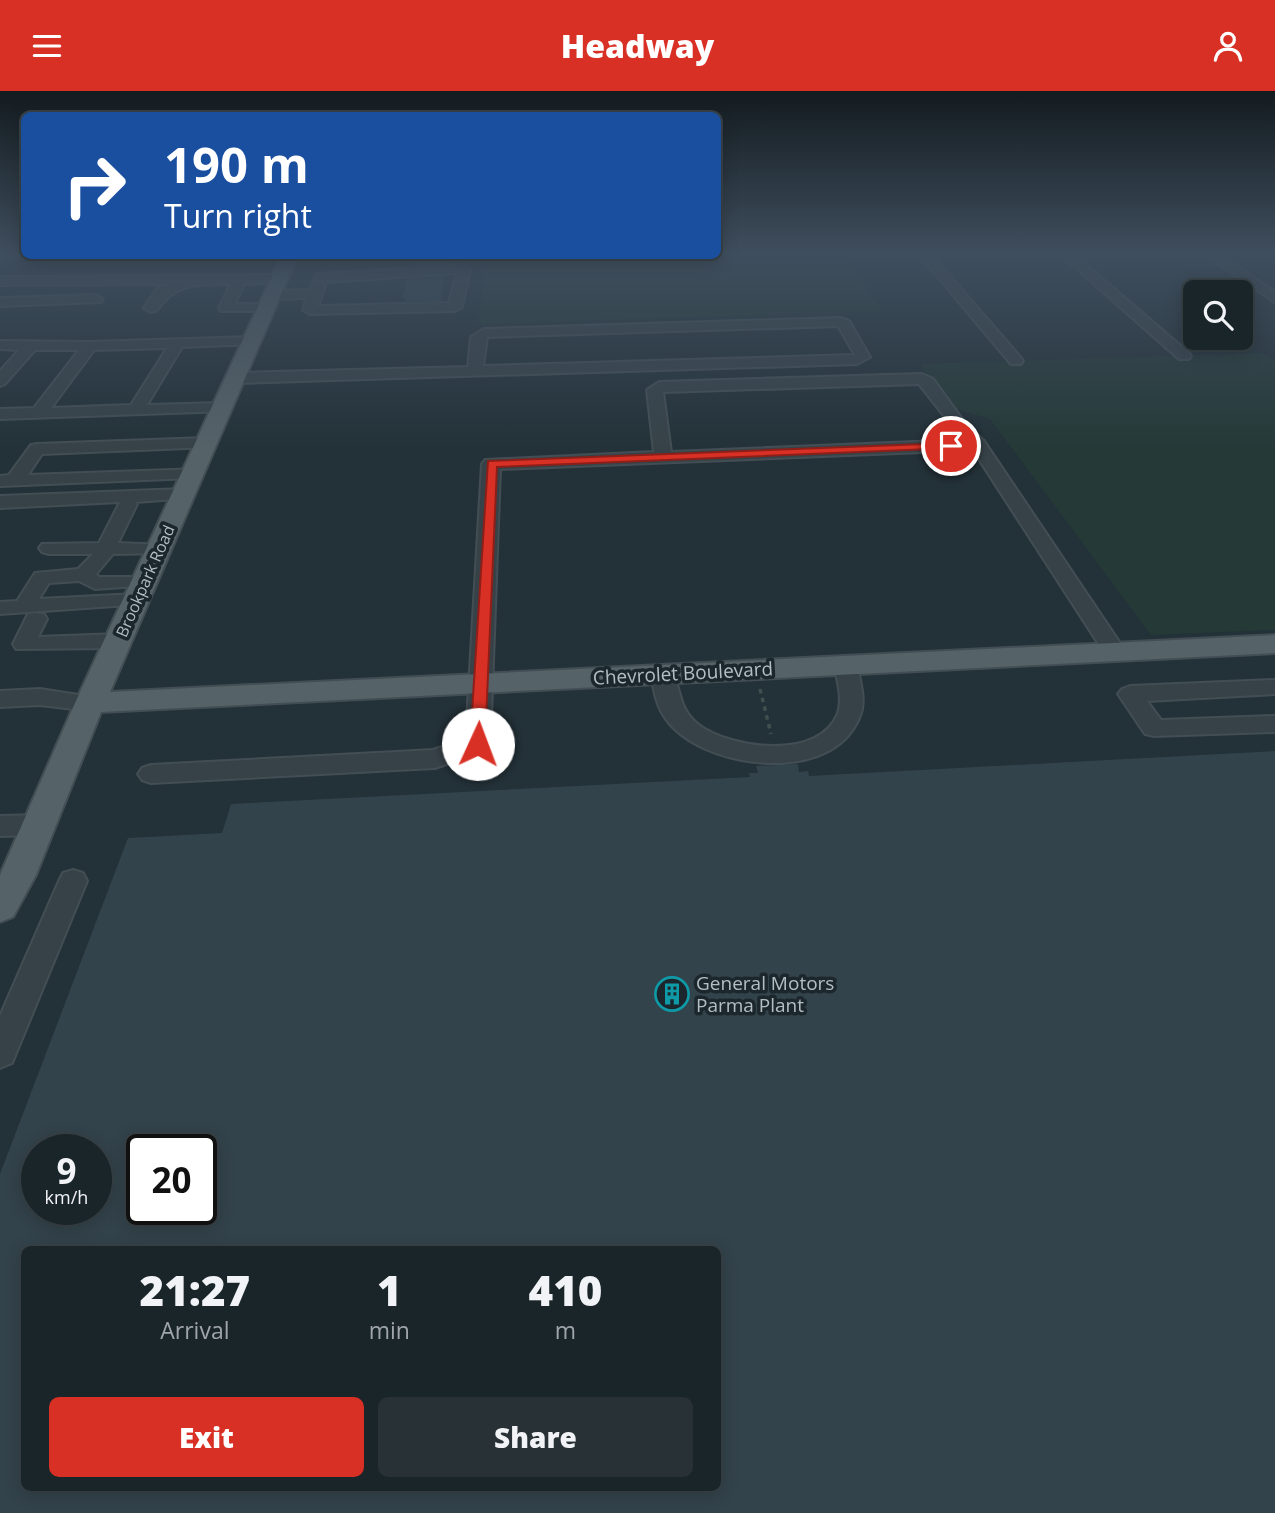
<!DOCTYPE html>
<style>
body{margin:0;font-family:"Open Sans",sans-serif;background:#273136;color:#f1f3f6;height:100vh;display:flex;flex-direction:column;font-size:26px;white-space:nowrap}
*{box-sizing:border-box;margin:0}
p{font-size:23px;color:#9fa5a8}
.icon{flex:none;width:38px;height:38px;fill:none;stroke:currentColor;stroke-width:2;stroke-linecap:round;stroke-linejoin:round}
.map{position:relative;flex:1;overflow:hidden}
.panel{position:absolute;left:21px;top:1155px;width:700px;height:245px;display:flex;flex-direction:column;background:#1a252a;border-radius:10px;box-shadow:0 4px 18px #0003,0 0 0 2px #384247}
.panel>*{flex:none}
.banner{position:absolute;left:21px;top:21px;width:700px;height:147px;border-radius:10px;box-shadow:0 4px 18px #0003,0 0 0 2px #384247;background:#1a4fa0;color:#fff;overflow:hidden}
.controls{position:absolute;left:1183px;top:189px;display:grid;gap:14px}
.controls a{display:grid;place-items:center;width:70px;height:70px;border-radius:10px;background:#1a252a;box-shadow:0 4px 18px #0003,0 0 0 2px #384247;font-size:35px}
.speed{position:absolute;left:21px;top:1043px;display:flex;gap:14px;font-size:35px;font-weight:700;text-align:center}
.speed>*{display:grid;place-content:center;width:91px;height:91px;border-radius:50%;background:#1a252a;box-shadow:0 4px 18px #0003,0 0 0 2px #384247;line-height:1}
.speed small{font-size:18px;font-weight:400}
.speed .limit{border:4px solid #111;border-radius:10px;background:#fff;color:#111}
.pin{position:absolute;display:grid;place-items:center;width:60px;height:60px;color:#fff;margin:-30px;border:4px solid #fff;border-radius:50%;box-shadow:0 2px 7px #0007}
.me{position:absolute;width:77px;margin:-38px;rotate:2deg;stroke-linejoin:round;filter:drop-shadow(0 0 5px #0008)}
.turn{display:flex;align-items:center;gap:24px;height:147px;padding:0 28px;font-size:32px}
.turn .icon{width:91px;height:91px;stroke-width:2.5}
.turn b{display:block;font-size:49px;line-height:60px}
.eta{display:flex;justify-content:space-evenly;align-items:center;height:119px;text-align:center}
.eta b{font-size:42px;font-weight:800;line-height:49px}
.button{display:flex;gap:14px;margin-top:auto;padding:14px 28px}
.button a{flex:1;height:80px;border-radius:10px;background:#d93025;color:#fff;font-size:28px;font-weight:800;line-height:80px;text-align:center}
.button a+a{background:#273136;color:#f1f3f6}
header{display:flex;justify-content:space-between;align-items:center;height:91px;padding:0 28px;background:#d93025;color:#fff;font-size:32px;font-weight:800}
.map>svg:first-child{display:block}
.green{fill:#253937}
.building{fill:#33434b;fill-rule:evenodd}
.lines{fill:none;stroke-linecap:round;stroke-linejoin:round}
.minor-casing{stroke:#434e54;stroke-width:4}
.major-casing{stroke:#434e54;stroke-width:4}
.path{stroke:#3e514e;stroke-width:3.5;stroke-dasharray:4.5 4.5;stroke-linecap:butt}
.minor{fill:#374248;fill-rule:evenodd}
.major{fill:#556268;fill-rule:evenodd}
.route{fill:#d93025;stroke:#8d1f18;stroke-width:2}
.labels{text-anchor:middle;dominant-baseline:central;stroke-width:7;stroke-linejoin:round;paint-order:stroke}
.far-street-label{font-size:16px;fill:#b2bec4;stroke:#1c272d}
.street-label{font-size:19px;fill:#b2bec4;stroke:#1c272d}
.poi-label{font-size:19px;fill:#b2bec4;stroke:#1c272d;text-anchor:start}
</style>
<header><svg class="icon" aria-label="menu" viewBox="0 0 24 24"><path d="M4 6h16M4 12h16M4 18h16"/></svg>Headway<svg class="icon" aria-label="person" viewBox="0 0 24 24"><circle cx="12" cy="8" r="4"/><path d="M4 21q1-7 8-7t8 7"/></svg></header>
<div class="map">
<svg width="1275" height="1422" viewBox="0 0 1275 1422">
<rect width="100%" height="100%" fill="#233138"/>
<!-- green -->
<path class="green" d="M718,161H841L882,220L478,233L486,165L718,164Z
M1263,262L1275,270V539L1151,544L990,328L951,316L920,273Z"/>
<!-- building -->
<path class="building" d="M412,164H447L446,173L410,175Z
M444,186L441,210H405V207H402L407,188Z
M1275,660V1422H0V1083L128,747L222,742L231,713L750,686L749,682H758L756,675L798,673L799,681L808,680L809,685ZM37,1059H96V1118H37ZM142,1059H201V1118H142ZM24,1158H718V1396H24Z"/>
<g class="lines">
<!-- minor casing -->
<g class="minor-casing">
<path id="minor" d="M0,161H24V164H29L0,168Z
M917,161H929L1021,267L1023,270L1021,273H1011Z
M1058,161H1071L1189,262L1191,265L1189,268H1179Z
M1201,161H1215L1275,201V211Z
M464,174L470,178L462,216L455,220L310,223L303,219L307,207L273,208L266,204L273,200L310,199L316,184L321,183ZM457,182L449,212L318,215L326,191Z
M280,184L285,185V191L244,193L235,213H272L274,216L267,220H221L219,217L231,193C198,194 177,190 156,220L151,221L144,217L158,197L169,193L0,194V186Z
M96,204L103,208L101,211L0,215V207Z
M841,227L849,230L870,266L857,273L236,292L228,287L236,282L468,276L471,246L484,238ZM838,235L855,264L483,275L487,246Z
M252,246L259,250L257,253L182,256L147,314L222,312L230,317L228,320L0,328V318L34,317L79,259H35L5,293L0,295V280L19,259L0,258V250L90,251ZM167,257L131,314L51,317L94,259Z
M922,283L933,288L967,335L984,350L1126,561L1123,566H1107L973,359L500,378L490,653L487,659L435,677L151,692L142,689L138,683L142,677L151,674L433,659L466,648L482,373L485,369L654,361L647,299L659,291ZM919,293L963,349L671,361L663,301Z
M206,347L212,348L215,352L212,356L42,363L28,384L199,378L202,382L193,387L0,395V385L9,384L31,354L37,353Z
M183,398L192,403L189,407L136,411L137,413L118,452L166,454L169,458L166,462L113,463L96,483L99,486H151L154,490L151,494L95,498L79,490L49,492L39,508L136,503L143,505L147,509L143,513L0,523V511L17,510L35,482L78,478L93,463H49L42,461L39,457L42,453L99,452L120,411L0,417V405Z
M36,522L44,523L47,528L38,546L118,543L126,545L129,550L126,555L118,557L16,558L13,553L28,523Z
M845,567L853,569C859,578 860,589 862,600C864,614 862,623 855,635C822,693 701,677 666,628C656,615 654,599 651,583L654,578L662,576L670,578C683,598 676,616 699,634C731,658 820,670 838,622C843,607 837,588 834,574L837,569Z
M1275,589V603L1147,610L1161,629L1275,625V641L1154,645L1145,643L1118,603L1122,598L1130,595Z
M40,598L98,607L102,612L98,617L90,620L40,614L0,616V600Z
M39,724L48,727L52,734L48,741L39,744L0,745V725Z
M73,779L83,782L87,790L12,972L0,977V925L59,790L63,782Z"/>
</g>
<!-- major casing -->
<g class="major-casing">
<path id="major" d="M282,164H298L110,601L1275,544V562L101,621L36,784L13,826L0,831V784L75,612Z"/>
</g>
<!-- path -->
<path class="path" d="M760,598L771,643"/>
<!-- minor -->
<use href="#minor" class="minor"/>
<!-- major -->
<use href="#major" class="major"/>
</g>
<!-- sky -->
<linearGradient id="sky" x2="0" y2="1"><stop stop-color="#131b1f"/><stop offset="0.45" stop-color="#3f4e5e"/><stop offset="1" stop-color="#3f4e5e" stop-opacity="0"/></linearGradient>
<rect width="1275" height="360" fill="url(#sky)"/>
<!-- route -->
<path class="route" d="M951,352L957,355L955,357L497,376L485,653L483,657H473L470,653L488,370Z"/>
<!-- icons -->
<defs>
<g id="building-ring" transform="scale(1.75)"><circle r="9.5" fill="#1c272d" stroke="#0f9aa8" stroke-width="1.5"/><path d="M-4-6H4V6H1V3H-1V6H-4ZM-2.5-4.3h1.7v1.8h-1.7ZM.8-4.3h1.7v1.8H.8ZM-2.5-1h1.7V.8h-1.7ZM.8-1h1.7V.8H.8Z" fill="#0f9aa8"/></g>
</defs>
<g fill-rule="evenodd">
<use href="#building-ring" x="672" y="903"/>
</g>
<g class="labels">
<!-- far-street labels -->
<g class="far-street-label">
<text transform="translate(145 490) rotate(-66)">Brookpark Road</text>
</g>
<!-- street labels -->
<g class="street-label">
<text transform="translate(683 582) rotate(-3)">Chevrolet Boulevard</text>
</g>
<!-- poi labels -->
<g class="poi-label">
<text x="696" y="892">General Motors<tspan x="696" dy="22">Parma Plant</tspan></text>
</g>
</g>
</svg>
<div class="controls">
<a><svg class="icon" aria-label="search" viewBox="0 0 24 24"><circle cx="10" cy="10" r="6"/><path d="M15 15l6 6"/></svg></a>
</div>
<div class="speed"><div>9<small>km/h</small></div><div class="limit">20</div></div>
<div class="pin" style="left:951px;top:355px;background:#d93025"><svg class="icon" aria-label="arrive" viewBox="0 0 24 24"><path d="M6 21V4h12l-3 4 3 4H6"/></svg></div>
<svg class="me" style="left:478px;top:653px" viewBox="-20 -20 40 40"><circle r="19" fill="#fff"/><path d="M0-13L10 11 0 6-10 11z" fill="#d93025"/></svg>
<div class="banner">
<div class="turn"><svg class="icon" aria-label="right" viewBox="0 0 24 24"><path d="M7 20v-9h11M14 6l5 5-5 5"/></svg><div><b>190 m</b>Turn right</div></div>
</div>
<section class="panel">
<div class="eta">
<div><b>21:27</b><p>Arrival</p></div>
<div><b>1</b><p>min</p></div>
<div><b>410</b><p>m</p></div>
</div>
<div class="button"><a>Exit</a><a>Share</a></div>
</section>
</div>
